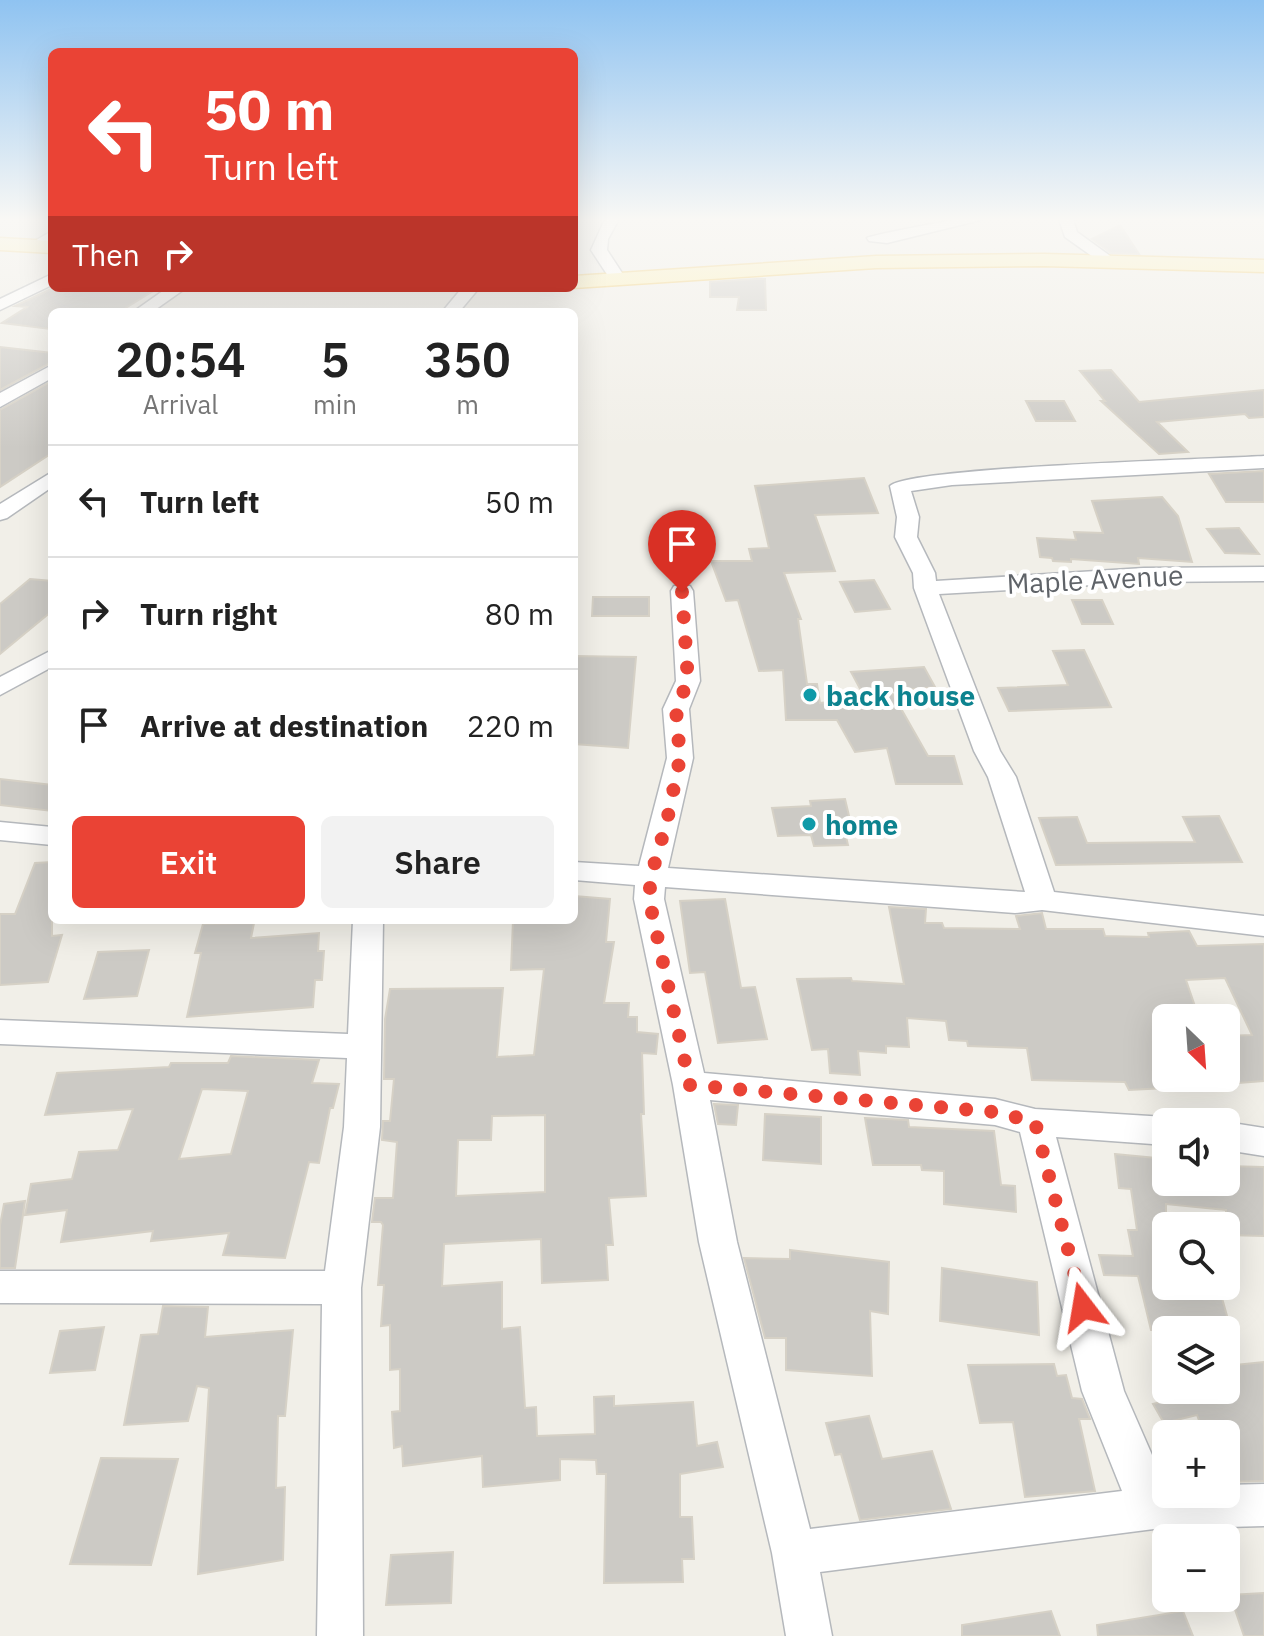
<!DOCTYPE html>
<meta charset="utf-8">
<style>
body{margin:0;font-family:"IBM Plex Sans",sans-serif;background:#f2f2f2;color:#222;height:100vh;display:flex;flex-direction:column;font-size:30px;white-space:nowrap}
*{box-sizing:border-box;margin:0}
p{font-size:26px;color:#767676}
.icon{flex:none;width:44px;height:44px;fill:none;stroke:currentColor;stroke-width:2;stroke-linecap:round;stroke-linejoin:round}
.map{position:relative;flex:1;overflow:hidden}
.panel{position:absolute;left:48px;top:308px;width:530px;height:616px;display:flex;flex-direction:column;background:#fff;border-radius:12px;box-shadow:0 8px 32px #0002}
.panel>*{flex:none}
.top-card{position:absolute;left:48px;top:48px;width:530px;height:244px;border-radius:12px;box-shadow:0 8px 32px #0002;background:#ea4335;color:#fff;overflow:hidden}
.needle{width:52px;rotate:155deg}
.controls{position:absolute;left:1152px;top:1004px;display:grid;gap:16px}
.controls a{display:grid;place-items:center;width:88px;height:88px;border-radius:12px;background:#fff;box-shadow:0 8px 32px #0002;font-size:40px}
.pin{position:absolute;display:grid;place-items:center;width:68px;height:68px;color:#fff;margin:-82px -34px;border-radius:50% 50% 50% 0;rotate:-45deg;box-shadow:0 0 8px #0007}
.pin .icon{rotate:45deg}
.me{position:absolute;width:88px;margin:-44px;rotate:346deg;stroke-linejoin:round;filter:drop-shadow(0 0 6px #0008)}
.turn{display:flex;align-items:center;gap:28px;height:168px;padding:0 24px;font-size:36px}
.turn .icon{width:104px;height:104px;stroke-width:2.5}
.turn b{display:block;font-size:56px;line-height:68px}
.then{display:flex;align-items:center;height:76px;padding:0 24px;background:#0003;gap:16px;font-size:30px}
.eta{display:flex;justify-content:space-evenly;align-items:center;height:136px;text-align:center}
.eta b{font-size:48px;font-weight:600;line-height:56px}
.primary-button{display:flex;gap:16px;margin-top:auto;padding:16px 24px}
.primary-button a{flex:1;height:92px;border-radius:12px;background:#ea4335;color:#fff;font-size:32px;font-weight:600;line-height:92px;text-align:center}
.primary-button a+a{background:#f2f2f2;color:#222}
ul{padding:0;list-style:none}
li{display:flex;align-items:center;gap:24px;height:112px;padding:0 24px;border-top:2px solid #e0e0e0}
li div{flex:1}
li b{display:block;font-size:30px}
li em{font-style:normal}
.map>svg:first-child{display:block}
.building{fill:#cccac5;stroke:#d6d1c6;stroke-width:2;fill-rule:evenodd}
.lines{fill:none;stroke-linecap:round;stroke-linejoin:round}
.minor-casing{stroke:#b5b8bc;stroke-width:3}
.major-casing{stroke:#f2c960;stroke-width:3}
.minor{fill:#fff;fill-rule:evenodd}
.major{fill:#fff2af;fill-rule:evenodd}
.route{stroke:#ea4335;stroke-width:14;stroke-dasharray:0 25.2}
.culture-dot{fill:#0f9aa8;stroke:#fff;stroke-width:3}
.labels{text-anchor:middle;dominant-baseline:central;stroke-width:8;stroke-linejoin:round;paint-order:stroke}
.street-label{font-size:28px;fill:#5f6368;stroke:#fff}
.culture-label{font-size:28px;font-weight:bold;fill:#0d838f;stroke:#fff;text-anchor:start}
</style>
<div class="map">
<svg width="1264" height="1636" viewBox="0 0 1264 1636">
<rect width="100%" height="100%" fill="#f1efe8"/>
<!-- building -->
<path class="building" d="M1120,225L1139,254L1111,253L1092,239Z
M756,279H765L766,310H737L739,297H710V282Z
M53,288H158L119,312L82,309L77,312H52L50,329L2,323L27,307L15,306Z
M0,347L52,353V362L0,390Z
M1111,370L1139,402L1264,390V417L1249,418L1245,414L1157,422L1188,452L1159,454L1101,401H1105L1080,371Z
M52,381V453L0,487V410Z
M1026,401H1064L1075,421H1036Z
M1264,471V502H1226L1209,474Z
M864,478L878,513L815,515L835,571L784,573L801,619H798L807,684H817L820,703L865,698L851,672L924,667L935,687L891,691L928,756H954L962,784H896L887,748L855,752L837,720H786L783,670L759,671L738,600L726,601L711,561H752L749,549L769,548L755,486Z
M1162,497L1178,516L1192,562L1138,558L1139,564L1071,559V562L1053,561L1052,558L1040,557L1037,538L1076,540L1074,532L1103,533L1092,501Z
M1239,528L1259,554L1225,553L1207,529Z
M30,579L52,581V611L0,654V604Z
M874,580L890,609L855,612L840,582Z
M593,597H649V616H592Z
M1072,600H1102L1113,624H1082Z
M1084,650L1111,707L1009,711L998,688L1068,685L1053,651Z
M574,656L636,657L628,748L574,744Z
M0,779L52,785V811L0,805Z
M845,799L850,820H842L848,845L814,846L811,835L778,836L772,808L811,806L810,801Z
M1219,816L1242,862L1056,865L1039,818L1077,817L1087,843L1195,842L1183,817Z
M52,862V936L62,935L48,982L0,985V914H15L35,863Z
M574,896L610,899L606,942H614L604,1003H629L628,1017H637V1032L658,1034L656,1054L642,1053L644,1114H641L646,1196L609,1198L613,1245H606L608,1280L542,1283L541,1239L444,1244L442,1286L502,1282V1329L520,1327L525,1408L536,1407L537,1436L595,1434L594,1397L614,1396V1406L693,1402L697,1446L717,1442L723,1467L680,1474V1517H692L694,1559H682L683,1582L604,1583L606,1474H597L596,1460L560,1459V1480L483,1487L482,1456L403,1466L402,1446L394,1448L392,1412L400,1411V1369L390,1370V1325L381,1326L384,1285H378L383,1225L381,1222H372L375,1198H393L397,1142L382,1140L383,1121H390L394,1079H384L385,1019L390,989L503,988L497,1057L534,1055L544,969L511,970L513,920H574ZM545,1115V1192L456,1196L458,1140H491L492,1116Z
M725,899L741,988L755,987L767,1039L718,1043L705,972L690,973L680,901Z
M889,907L926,909L925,923H942L944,928L1020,929L1016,916L1042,913L1046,929H1103L1105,936L1149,937L1148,933L1189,931L1197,946L1264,944V1081L1226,1084V1036L1252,1035L1225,978L1186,980L1199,1018H1166V1088L1129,1090L1125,1082L1032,1080L1027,1048L968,1046L967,1041L949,1040L946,1021L907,1018L909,1047L886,1046V1053L858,1051L860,1075L830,1073L828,1049L812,1050L797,979L851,978L852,981L904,984Z
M254,923L251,938L319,933L318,951H324L322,980H315L313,1007L187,1017L201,953H195L203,924Z
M149,950L137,996L84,999L98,952Z
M231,1056L319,1060L312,1083L339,1084L333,1108H330L319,1163L309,1162L285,1258L223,1255L229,1233L151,1241L153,1231L61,1242L67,1210L25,1215L31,1184L72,1179L79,1152L118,1150L133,1109L45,1115L57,1073L169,1067L171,1063H228ZM202,1089L248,1091L231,1154L179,1159Z
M714,1104L738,1105L736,1125L718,1124Z
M765,1114L821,1117V1164L763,1160Z
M865,1118L908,1120L909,1127L994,1131L1001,1185L1015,1186L1016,1212L944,1204V1171L922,1170L921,1165H873Z
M1115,1154L1166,1159V1182H1226V1166L1264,1167V1236L1226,1235V1210L1166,1204V1288L1220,1291L1231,1330H1151L1138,1276L1104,1275L1099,1255L1133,1256L1128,1230H1137L1131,1189L1119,1188Z
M25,1201L15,1268H0V1225L4,1204Z
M790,1250L889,1262L888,1314L870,1311L872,1376L786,1370V1338H765L744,1258L790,1259Z
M942,1268L1037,1282L1039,1335L940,1321Z
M163,1306L208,1307L205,1337L293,1330L285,1416H278L276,1488L285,1487L283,1560L198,1574L209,1388L197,1386L188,1421L124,1425L141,1335L158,1334Z
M104,1327L95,1370L50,1373L60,1331Z
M1264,1362V1481L1226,1482V1434H1204L1197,1415L1164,1423L1153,1404L1193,1394L1191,1390H1226V1366Z
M1054,1364L1057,1376L1066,1375L1072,1398L1082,1399L1090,1419H1079L1095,1491L1025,1497L1013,1422L980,1423L968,1365Z
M869,1416L882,1459L932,1451L951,1509L860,1520L841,1454L835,1455L826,1423Z
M101,1458L178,1459L151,1565L70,1564Z
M453,1552L451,1603L386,1605L391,1555Z
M1264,1593V1636H1244L1230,1595Z
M1051,1611L1060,1636H962V1625Z
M1183,1611L1193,1636H1098L1097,1625Z"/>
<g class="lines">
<!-- minor casing -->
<g class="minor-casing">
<path id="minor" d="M605,219H619L608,239L607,250L626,279L624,282H612L591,250Z
M957,219H985L887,243L869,241L867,238C871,235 944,222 957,219Z
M1059,219H1073L1077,232L1113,258V264H1103L1065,237Z
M52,231V242L43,248H33V242Z
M52,274V285L0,310V299Z
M167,288H186L152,312H133Z
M462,288H479L459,312H442Z
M52,365V378L0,407V393Z
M1264,456V468L952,485L911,491L919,517L917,537L935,573L936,581L1144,568L1264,567V581L1144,582L939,594L1000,751L1016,777L1054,892L1264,916V936L1042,910L1015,913L665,887L664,899L704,1073L995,1099L1035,1109L1166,1117L1178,1121L1166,1122V1145L1056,1137L1124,1391L1166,1487V1494H1226V1485L1264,1484V1526L1154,1529L820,1572L832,1636H786L772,1553L699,1242L673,1085L634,899L635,885L574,880V862L639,866L667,758L663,709L676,681L671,591L674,586H690L693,591L700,681L689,709L693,758L668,868L1025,892L988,777L974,751L914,588L913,573L895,537L897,517L890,486C906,467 1217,459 1264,456ZM710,1100L995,1125L1020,1132L1082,1391L1122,1491L810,1529L737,1242Z
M52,472V487L7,518L0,520V504Z
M52,650V667L0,695V677Z
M0,822L52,827V845L0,840Z
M353,920H383L380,1127L361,1288L363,1636H317L322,1304L0,1303V1271H325L344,1127L347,1058L0,1044V1020L348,1034Z
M1226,1122L1264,1128V1156L1226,1150Z"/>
</g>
<!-- major casing -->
<g class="major-casing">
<path id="major" d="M0,238L52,241V253L0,250Z
M1044,254L1264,260V272L1044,266L876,268L574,288V276L876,256Z"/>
</g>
<!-- minor -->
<use href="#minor" class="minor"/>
<!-- major -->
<use href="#major" class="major"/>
</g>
<!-- sky -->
<linearGradient id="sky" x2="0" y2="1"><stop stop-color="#8fc3f1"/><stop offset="0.49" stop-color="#f9f8f5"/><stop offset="1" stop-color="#f9f8f5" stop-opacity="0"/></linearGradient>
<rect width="1264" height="448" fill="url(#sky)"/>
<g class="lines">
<!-- route -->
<path class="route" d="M682,592L688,681L676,709L680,758L667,821L651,876L649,899L690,1085L995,1112L1035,1122L1083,1307"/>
</g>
<!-- markers -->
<g class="culture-dot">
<circle cx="810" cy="695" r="8"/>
<circle cx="809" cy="824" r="8"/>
</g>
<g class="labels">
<!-- street labels -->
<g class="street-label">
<text transform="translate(1095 579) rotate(-3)">Maple Avenue</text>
</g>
<!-- culture labels -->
<g class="culture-label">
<text x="826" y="695">back house</text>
<text x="825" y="824">home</text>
</g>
</g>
</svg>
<div class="controls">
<a><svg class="needle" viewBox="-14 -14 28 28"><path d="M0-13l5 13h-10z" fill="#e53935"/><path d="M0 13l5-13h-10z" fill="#767676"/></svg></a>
<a><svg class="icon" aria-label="sound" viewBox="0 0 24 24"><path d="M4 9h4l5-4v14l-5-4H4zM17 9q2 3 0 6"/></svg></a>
<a><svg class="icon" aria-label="search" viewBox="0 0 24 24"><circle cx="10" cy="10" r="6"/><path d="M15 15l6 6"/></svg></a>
<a><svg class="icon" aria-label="layers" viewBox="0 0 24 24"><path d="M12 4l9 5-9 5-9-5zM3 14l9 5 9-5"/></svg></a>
<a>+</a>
<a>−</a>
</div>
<div class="pin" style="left:682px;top:592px;background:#d93025"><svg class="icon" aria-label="arrive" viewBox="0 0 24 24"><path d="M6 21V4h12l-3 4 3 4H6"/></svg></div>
<svg class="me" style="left:1083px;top:1307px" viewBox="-20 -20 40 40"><path d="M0-17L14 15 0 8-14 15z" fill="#ea4335" stroke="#fff" stroke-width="4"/></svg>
<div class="top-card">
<div class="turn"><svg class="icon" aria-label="left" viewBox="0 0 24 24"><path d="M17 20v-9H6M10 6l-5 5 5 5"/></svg><div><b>50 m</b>Turn left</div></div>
<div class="then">Then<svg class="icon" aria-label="right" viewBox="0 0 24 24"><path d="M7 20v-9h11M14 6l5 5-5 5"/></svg></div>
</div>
<section class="panel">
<div class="eta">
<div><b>20:54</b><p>Arrival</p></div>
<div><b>5</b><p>min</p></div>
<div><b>350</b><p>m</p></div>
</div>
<ul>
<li><svg class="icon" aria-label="left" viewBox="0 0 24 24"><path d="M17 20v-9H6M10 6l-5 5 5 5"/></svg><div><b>Turn left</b></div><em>50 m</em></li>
<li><svg class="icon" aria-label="right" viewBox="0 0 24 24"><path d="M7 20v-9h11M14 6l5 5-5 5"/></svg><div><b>Turn right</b></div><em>80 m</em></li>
<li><svg class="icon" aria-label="arrive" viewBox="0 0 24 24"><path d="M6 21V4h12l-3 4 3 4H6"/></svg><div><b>Arrive at destination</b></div><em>220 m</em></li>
</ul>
<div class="primary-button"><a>Exit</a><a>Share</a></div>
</section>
</div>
